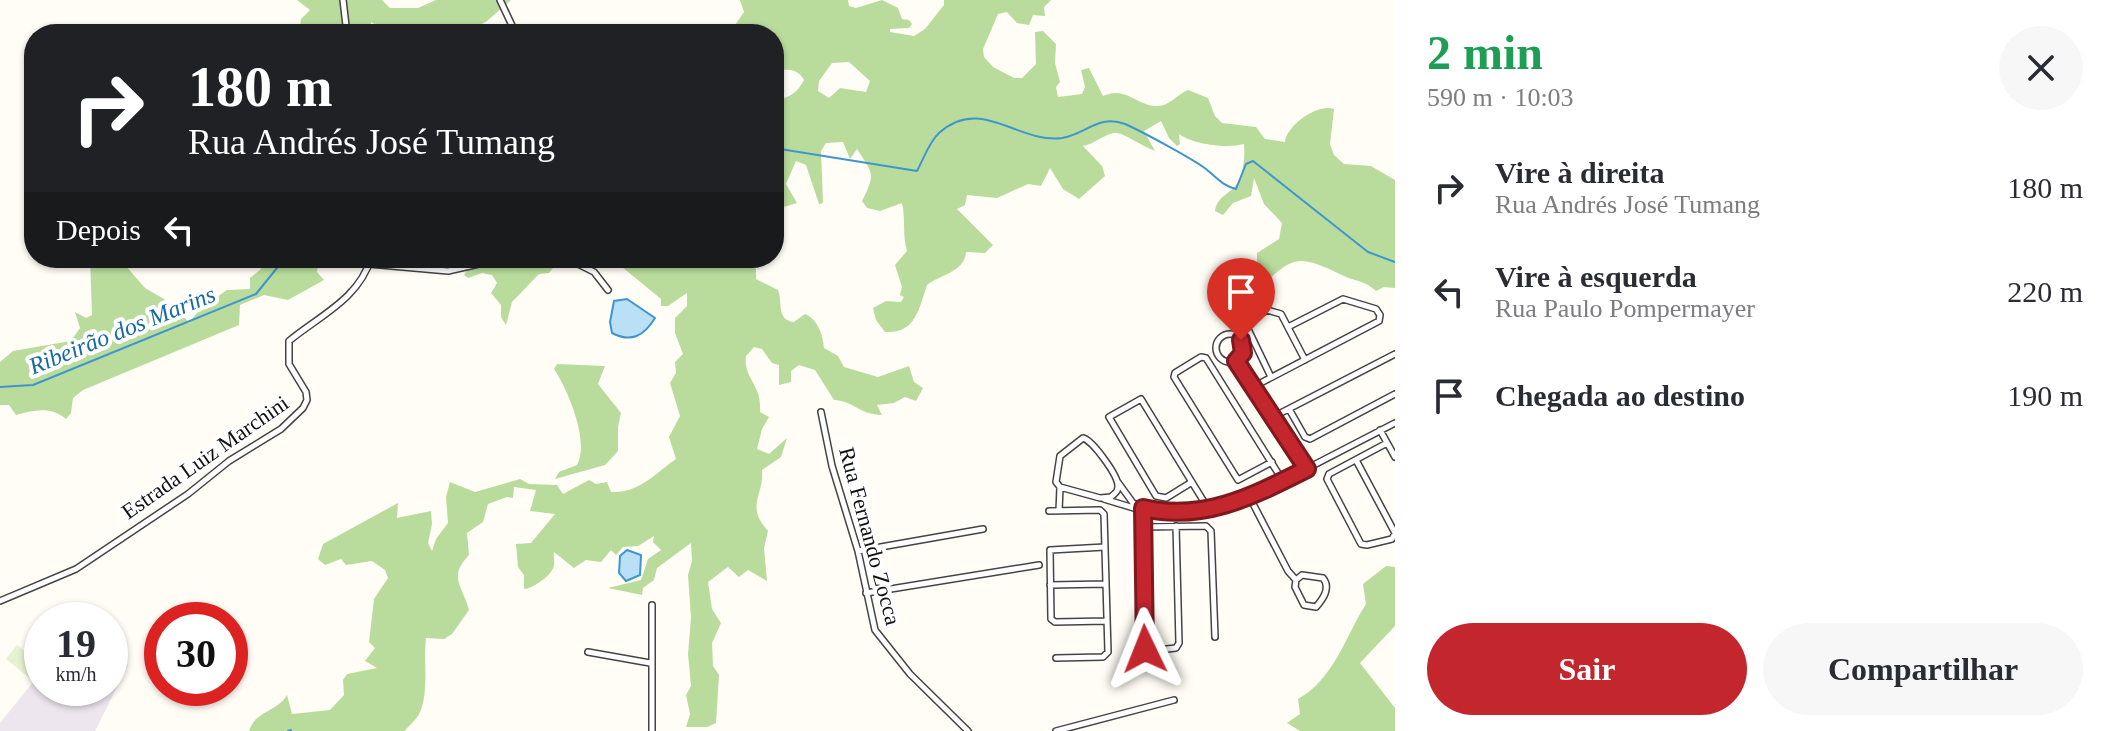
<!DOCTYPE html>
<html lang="pt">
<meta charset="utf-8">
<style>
body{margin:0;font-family:Georgia,serif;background:#f7f7f7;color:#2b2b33;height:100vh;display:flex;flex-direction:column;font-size:30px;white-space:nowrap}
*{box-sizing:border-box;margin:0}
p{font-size:26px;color:#7c7c81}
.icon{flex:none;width:44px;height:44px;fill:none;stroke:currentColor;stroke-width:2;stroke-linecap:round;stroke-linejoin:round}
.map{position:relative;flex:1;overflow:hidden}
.drawer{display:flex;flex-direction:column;background:#fff;width:720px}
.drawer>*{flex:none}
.hud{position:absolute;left:24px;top:24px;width:760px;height:244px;border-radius:32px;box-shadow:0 2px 6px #0004;background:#202124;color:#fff;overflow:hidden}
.speed{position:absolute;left:24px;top:602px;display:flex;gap:16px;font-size:40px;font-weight:700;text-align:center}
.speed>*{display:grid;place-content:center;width:104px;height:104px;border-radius:50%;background:#fff;box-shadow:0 2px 6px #0004;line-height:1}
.speed small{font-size:20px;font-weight:400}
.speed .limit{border:12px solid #d22;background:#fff;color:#111}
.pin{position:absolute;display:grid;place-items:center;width:68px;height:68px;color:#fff;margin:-82px -34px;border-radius:50% 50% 50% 0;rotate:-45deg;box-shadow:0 0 8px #0007}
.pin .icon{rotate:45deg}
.me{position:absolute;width:88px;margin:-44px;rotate:358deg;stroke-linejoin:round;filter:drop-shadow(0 0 6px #0008)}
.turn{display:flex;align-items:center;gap:28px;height:168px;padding:0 32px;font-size:36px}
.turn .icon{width:104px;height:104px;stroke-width:2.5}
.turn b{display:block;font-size:56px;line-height:68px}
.then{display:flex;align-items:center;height:76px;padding:0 32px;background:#0003;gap:16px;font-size:30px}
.round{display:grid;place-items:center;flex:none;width:84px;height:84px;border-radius:42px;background:#f7f7f7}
.head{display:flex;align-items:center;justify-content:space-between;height:136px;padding:0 32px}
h1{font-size:48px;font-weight:700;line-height:60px;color:#1e9e55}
.action{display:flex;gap:16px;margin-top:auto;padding:16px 32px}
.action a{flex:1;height:92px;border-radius:48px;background:#c4262e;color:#fff;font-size:32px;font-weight:700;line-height:92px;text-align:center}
.action a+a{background:#f7f7f7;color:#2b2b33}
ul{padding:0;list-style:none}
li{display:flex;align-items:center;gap:24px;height:104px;padding:0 32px}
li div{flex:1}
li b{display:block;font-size:30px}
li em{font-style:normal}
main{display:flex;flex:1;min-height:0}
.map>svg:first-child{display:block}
.industrial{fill:#eee6ef}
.forest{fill:#b9dc9c;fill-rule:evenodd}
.pitch{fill:#e6f2cf}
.water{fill:#b9e0f7;stroke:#3f96cf;stroke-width:2}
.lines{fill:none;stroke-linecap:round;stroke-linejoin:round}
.stream{stroke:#3f96cf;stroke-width:2}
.street-casing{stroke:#444;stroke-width:8}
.street{stroke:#fff;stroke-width:5}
.route-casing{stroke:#7f191e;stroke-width:20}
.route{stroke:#c4262e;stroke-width:14}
.labels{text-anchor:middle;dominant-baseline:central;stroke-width:8;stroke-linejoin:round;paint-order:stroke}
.street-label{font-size:22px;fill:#111;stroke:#fff}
.water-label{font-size:24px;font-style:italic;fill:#1768a6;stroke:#fff}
</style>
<main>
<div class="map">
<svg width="1395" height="731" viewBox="0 0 1395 731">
<rect width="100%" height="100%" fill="#fffdf5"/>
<!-- industrial -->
<path class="industrial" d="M110,646L128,665L95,731H0V723L42,671V688H110Z"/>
<!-- forest -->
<path class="forest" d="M297,0H382L390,8H418L436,0H511L487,21L464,34H392L371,22L370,34H299L301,19L310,10Z
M740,0H848L849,6L856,8L882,0L898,8L902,19L909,20L912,24L909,28L890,29V32L914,36L925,29L944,5V0H1051L1044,7L1045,16L1033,15L1029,25L1017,23L1007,12L998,14L983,49L984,57L993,67L1014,78H1022L1036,64L1035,32L1043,31L1056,44L1055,63L1060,82L1056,87L1058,97L1082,94L1085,87L1081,70L1089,68L1103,96C1126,85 1137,107 1159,106C1170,105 1178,94 1188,90L1208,98L1215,116L1222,123L1256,127L1265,139L1285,142C1286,127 1316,103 1334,109L1330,144L1334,155L1344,164L1371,166L1395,180V288L1384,287L1376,291C1364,280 1357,282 1344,276C1292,251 1294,258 1253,293L1242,294L1224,286L1211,293L1222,279L1250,274L1257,265V253L1279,239L1282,223L1264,204L1254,178L1251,196L1233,203L1223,215L1215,211C1217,197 1228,195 1236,185C1244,174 1245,156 1244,144C1227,149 1192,144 1179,134L1180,144L1177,146L1169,138L1161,121L1144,131L1155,151C1143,147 1121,131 1114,133C1103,135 1094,144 1083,146L1102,166L1105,176L1079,199L1063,189L1050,168L1041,186L1028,184L997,198L967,195L965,205L957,209L993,245L985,253L966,252C965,272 939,275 927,285C919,308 916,334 885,332L876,320L873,308L886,301L901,302L904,297L900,295L902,287L895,265L907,251C902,234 906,220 902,203L880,211L867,208L862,201C876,173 873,174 857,149L850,159L843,142L826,143L821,151L823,203L819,204L806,165L796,161L786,184L797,203L780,208L774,215V99C788,100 798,92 804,80C797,67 787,70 774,70V34H729L744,12ZM849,62L870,81L866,92L840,88L829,98L818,91L819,81L832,63Z
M90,258H119L145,288L174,305H185L182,314L189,323L200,309L227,290L250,289V278L261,269L258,258L348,259L341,266L318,265L317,272L324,280L288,300L264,295L240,305L239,325L83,390L73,398L71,413L66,419C52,406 33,410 16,415L9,405H0V362L13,351L71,341L80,328L75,312L86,318L92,315Z
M486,258H540L556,264L549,273L539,274L512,302L506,325L501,317V305L491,293L497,283L492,275L482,273L468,278L464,275L468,268Z
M610,258H757L752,264L756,269V279L778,290C783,303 776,320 794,322L805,314C818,319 823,336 824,348L838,356L844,367L878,377L909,366L914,382L923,388L916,401L905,397L894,403L877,405L882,415C857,414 855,401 834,400L815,370L799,365L791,371V382L779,385V365L772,363L762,349L754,347L746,356C743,379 762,383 760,412L769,417L762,429L757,449L769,454L787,438L781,457L762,470C764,497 745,505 768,531L764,548L767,581L748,570L739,577L728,567L708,582L712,609L721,623L712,643L713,666L719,675L716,723L707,727H686L690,714L686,695L691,686L688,654L691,618L688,575L692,561L691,543L657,568L654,580L643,588L642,595L608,588L641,580L648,559L661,550L653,542L654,536L638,546L623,547L616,555L611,550L601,562L586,560L574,568L554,552C553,556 555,561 554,565C553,575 532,589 524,589V575L518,567L516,544L531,543L555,514L530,511L536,490L514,487L513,498L507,497L488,504L483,522L467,533L469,555C448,577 462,585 469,610L452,634L444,639L426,638C423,663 430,695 418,716C415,721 409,725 405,731H249C255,711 277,712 287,695L292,714L330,710L344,695L343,680L347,674L377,668L365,661L375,648L369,642L374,599L388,578L385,570L372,561L346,565L341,559L325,565L318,559L323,544L398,503L397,518L431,511L432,524L428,543L432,551L436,539L448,523L446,497L450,482L475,492L520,479L529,484L557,485L563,494L589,480L596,484L607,482L611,492C640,493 654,474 676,459L669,437L680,416L670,383L676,373L675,362L683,354L675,333V318L687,306V293L668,306H661V299L622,267L614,265Z
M557,364L605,366L598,384L621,413L618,427V451L605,465L555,479L559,472L577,465C590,442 568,390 554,369Z
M1386,566L1395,567V626L1360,663L1395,708V731H1300L1287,723L1300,714L1298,699C1334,679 1345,637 1366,604L1363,584Z"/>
<!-- pitch -->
<path class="pitch" d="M17,645L42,665L31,679L6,659Z"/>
<!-- water -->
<path class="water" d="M627,299L655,318C644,336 631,343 612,333L610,322L614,301Z
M627,550L641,555L640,575L626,581L619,573L620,556Z"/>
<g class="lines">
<!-- stream -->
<path class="stream" d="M774,148L917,171C923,160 929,142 939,133C981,95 1018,144 1062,138C1086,134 1099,114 1125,124C1141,131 1193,159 1206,169C1218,179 1222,185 1236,189L1246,164L1253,161L1368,252L1395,262
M0,387L33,385L256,294L285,258
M288,731L291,730"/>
<!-- street casing -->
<g class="street-casing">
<path id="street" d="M343,0L347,34
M500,0L516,34
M566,258L594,272L608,290
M369,264L448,271L505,258
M1216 348a14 14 0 1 1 28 0a14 14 0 1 1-28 0Z
M1236,361L1307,469
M1271,377L1247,327L1250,320L1267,310L1281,314L1305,360
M1253,387L1379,321L1380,315L1376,309L1343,299L1288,327
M1289,409L1305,437L1310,439L1395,394
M821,412L832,466L858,551L875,630L910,674L968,731
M1273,417L1395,354
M1380,430L1395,457
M1083,438C1092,440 1118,475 1118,486C1118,492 1115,493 1111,497L1100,498L1060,487L1056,482L1060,456Z
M1356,460L1395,533L1392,539L1367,545L1361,544L1327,479L1329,474L1387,443
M1272,462L1238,480L1174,377L1175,373L1201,357L1206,358L1283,481
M1117,481L1133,503L1142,507
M1192,482L1166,498L1156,496L1109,417L1141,399L1209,510
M1250,498L1288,571L1296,580
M1104,499L1137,509L1168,512L1220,508L1250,498L1395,423
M1143,508L1144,648L1149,651L1176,648L1179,643L1176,526
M1049,511L1100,510L1104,514L1108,652L1103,657L1056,658
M1059,511L1060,487
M1142,527L1206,526L1211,531L1215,637
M1105,547L1050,550L1051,619L1055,622L1107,621
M858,551L983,529
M1302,575L1323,578C1331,588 1323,599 1316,607L1304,605L1295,587L1296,580Z
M1050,585L1106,584
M866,593L1039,565
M0,601L76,569L188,494L229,461L281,429L303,408L307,400L306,392L289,364V341C319,316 359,299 371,258
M588,652L650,663
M652,731V605
M1056,731L1174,700"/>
</g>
<!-- street -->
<use href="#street" class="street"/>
</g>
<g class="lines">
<!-- route casing -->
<g class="route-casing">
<path id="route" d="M1145,649L1143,508C1204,522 1253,496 1307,469L1236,361L1243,353L1241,340"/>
</g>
<!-- route -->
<use href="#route" class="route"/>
</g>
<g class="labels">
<!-- street labels -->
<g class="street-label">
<text transform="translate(205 457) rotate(-35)">Estrada Luiz Marchini</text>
<text transform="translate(870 536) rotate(75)">Rua Fernando Zocca</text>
</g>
<!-- water labels -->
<g class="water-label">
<text transform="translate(122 330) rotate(-22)">Ribeirão dos Marins</text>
</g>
</g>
</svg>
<div class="speed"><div>19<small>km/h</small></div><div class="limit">30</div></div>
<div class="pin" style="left:1241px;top:340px;background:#d93025"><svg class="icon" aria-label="arrive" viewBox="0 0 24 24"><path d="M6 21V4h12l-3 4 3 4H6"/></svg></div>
<svg class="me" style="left:1145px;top:649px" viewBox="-20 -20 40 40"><path d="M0-17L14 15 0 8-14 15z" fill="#c4262e" stroke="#fff" stroke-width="4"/></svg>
<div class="hud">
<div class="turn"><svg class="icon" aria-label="right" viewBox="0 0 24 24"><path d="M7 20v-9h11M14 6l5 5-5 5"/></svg><div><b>180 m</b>Rua Andrés José Tumang</div></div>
<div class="then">Depois<svg class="icon" aria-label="left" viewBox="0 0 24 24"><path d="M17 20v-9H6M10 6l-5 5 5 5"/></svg></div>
</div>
</div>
<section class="drawer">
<div class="head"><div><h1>2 min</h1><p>590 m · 10:03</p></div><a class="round"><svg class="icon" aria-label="close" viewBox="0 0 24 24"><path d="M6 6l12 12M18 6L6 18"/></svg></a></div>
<ul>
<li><svg class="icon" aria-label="right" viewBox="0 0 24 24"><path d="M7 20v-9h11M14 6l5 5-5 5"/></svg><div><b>Vire à direita</b><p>Rua Andrés José Tumang</p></div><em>180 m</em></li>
<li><svg class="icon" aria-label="left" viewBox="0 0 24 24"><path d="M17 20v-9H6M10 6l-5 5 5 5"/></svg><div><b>Vire à esquerda</b><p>Rua Paulo Pompermayer</p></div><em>220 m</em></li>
<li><svg class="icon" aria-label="arrive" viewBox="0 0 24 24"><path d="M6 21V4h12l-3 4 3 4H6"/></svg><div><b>Chegada ao destino</b></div><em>190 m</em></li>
</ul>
<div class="action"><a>Sair</a><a>Compartilhar</a></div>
</section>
</main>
